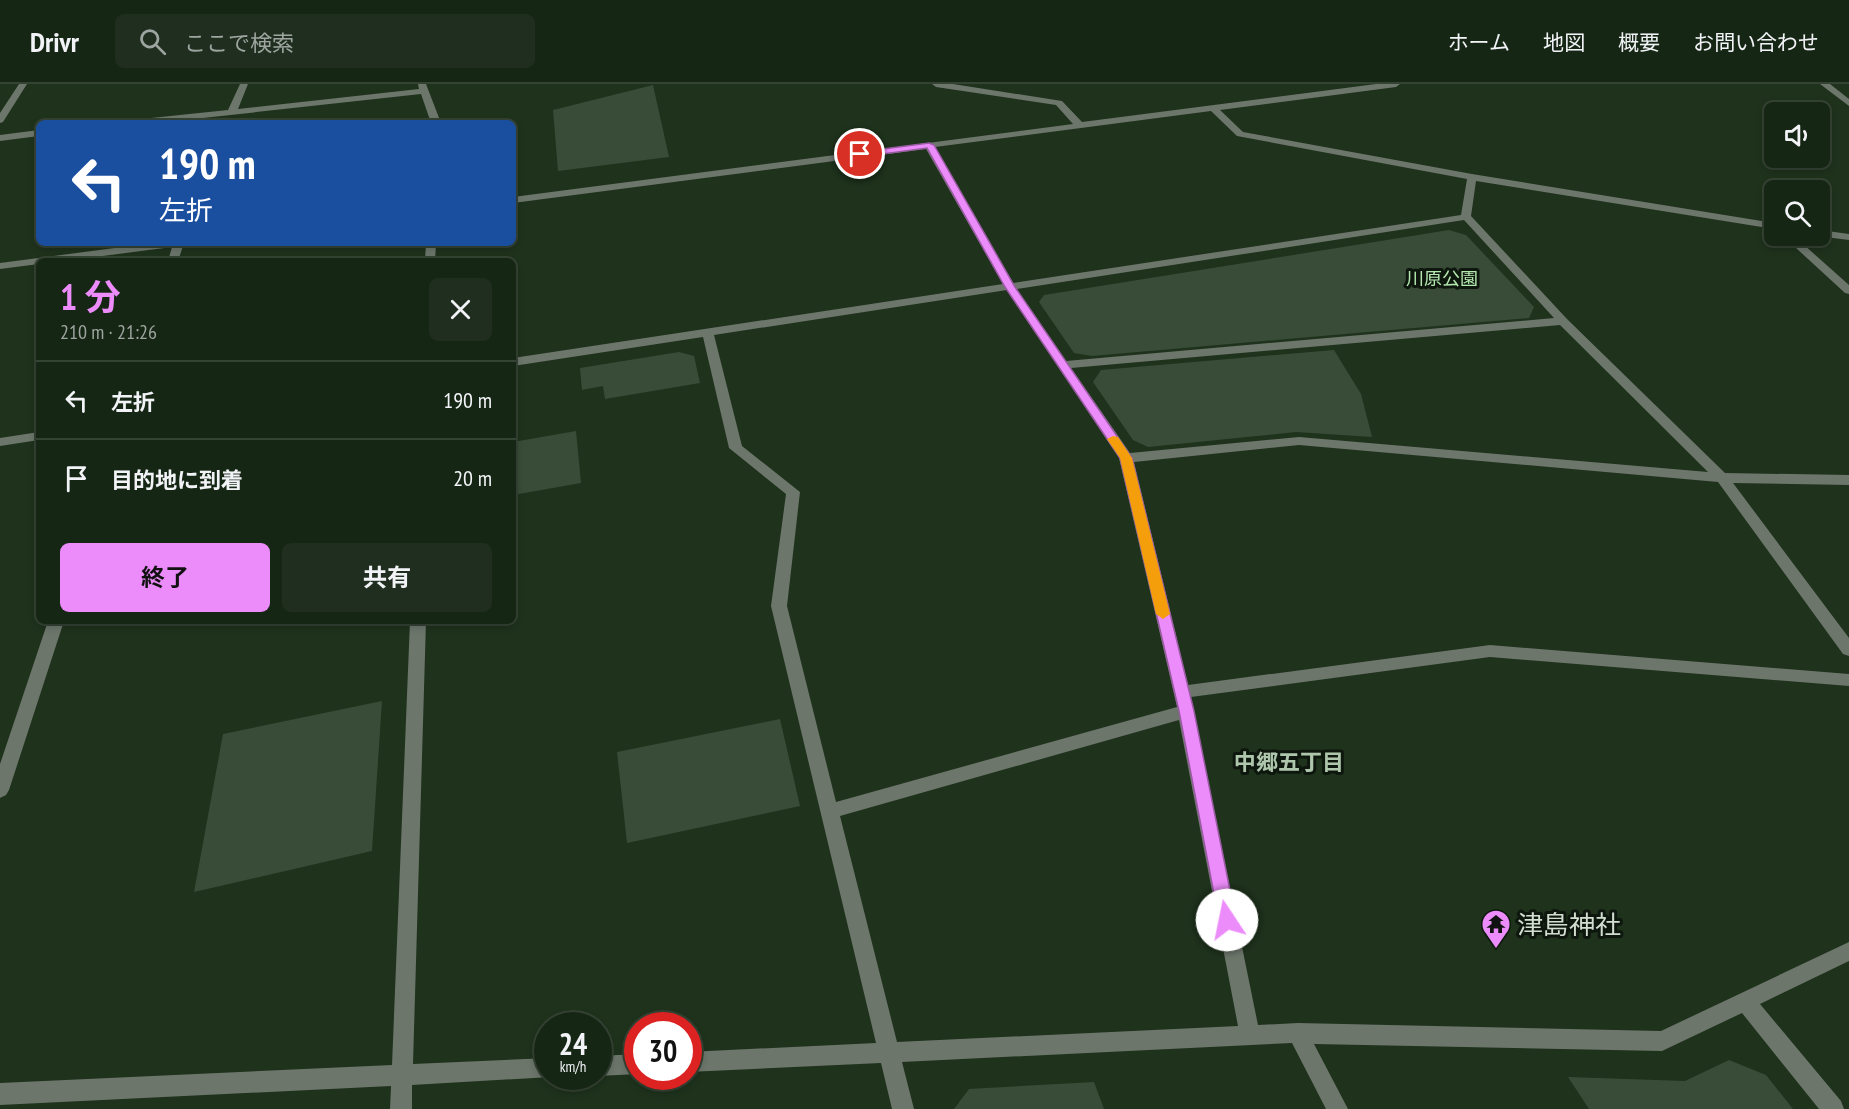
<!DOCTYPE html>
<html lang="ja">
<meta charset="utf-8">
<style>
body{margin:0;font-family:"PT Sans Narrow","Noto Sans JP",sans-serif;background:#1f2e1e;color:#f1f3f6;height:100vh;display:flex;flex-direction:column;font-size:22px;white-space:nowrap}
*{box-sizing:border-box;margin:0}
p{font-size:20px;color:#9ea5a0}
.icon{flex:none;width:33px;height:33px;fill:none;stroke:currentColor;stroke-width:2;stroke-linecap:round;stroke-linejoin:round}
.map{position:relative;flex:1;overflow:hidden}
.side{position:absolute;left:36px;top:174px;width:480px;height:366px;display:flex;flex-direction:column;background:#162615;border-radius:9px;box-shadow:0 3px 9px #0003,0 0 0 2px #354334}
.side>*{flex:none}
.banner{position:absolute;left:36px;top:36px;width:480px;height:126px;border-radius:9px;box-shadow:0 3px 9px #0003,0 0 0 2px #354334;background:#1a4fa0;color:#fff;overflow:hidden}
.tools{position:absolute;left:1764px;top:18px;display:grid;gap:12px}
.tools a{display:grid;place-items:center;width:66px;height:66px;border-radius:9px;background:#162615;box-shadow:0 3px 9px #0003,0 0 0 2px #354334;font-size:30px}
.speed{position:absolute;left:534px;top:928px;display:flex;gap:12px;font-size:30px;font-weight:700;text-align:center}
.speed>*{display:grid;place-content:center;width:78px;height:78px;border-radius:50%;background:#162615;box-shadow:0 3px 9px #0003,0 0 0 2px #354334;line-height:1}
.speed small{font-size:15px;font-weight:400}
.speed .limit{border:9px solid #d22;background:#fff;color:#111}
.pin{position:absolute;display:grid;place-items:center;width:51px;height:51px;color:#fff;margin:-26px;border:3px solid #fff;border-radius:50%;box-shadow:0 2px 6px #0007}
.me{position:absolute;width:66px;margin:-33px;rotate:349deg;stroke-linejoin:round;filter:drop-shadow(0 0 4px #0008)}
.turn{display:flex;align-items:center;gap:21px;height:126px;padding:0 24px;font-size:27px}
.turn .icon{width:78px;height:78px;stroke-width:2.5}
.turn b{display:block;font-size:42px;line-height:51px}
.round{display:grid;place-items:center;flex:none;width:63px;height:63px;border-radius:9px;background:#1f2e1e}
.head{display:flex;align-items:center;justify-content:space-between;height:102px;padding:0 24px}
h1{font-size:36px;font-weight:700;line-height:45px;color:#ec8cfa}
.cta{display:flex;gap:12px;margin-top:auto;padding:12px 24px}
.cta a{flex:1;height:69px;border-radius:9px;background:#ec8cfa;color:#111;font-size:24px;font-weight:700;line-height:69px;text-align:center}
.cta a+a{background:#1f2e1e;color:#f1f3f6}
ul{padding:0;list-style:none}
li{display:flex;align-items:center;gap:18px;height:78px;padding:0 24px;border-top:2px solid #354334}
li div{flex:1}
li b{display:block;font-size:22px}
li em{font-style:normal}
header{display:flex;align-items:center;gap:36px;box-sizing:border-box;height:84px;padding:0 30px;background:#162615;border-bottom:2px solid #354334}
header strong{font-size:28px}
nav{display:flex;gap:33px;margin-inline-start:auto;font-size:21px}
.search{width:420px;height:54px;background:#1f2e1e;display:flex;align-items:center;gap:15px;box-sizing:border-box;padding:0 21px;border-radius:9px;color:#9ea5a0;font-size:22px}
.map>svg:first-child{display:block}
.green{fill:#394c37}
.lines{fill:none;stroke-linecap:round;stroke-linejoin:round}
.minor{fill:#6c766b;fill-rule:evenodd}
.route{fill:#ec8cfa;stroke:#995ba2;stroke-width:1.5}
.slow{fill:#f59e0b}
.labels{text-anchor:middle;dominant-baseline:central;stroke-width:6;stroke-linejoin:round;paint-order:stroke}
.far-park-label{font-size:18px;fill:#b4e8af;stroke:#0e170e}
.neighbourhood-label{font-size:22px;font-weight:bold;fill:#aec6ab;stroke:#0e170e}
.near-poi-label{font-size:26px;fill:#d1ded0;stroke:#0e170e;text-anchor:start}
</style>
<header>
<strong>Drivr</strong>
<div class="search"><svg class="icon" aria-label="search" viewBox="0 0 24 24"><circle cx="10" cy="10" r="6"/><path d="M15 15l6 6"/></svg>ここで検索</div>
<nav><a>ホーム</a><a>地図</a><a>概要</a><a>お問い合わせ</a></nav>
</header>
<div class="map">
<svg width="1849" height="1025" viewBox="0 0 1849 1025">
<rect width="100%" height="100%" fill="#1e321c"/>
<!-- green -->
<path class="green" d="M653,1L669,73L558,87L553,26Z
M1449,146L1466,151L1534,223L1529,234L1092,272L1074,269L1039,218L1044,211Z
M1334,266L1361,310L1372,353L1296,348L1148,363L1133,356L1093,298L1101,286Z
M679,268L694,272L700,299L605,315L603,302L582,306L580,284Z
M576,347L581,399L513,411V358Z
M382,617L372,767L194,808L223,650Z
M780,635L800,722L627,759L617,668Z
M1729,976L1766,991L1793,1025H1589L1568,993L1685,997Z
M1094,998L1104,1025H954L969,1005Z"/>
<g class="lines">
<!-- minor -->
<path class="minor" d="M19,0H27L3,38L0,39V29Z
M240,0H248L238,25L419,5L418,0H426L441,39H431L421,10L157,39H127L132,36L228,26Z
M932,0H953L1062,17L1082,38L1376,0H1400L1396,3L1220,26L1243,48L1472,90L1774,139V145L1476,97L1471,132L1567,235L1725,389L1849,391V401L1733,399L1849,554V572L1843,570L1718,398L1299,361L1134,378L1188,601L1490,561L1849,590V602L1490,573L1191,613L1258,941L1298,939L1661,947L1849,858V877L1760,920L1841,1017L1844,1025H1819L1742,929L1662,967L1314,960L1348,1025H1326L1292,959L902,978L914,1025H892L881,979L688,988V968L876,959L771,522L786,410L729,364L703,253L513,282V274L1003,200L926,65L513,119V113L1073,40L1056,21L936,3ZM1211,27L1237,52L1467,95L1461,131L1013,199L935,63ZM1464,136L1554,234L1066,277L1017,205ZM1007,206L1119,374L1177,623L836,718L787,522L800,408L742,362L714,251ZM1560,241L1708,388L1299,353L1130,369L1071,284ZM1179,636L1238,942L897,958L840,732Z
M1820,0H1830L1849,15V22Z
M39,46V52L0,57V51Z
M1820,146L1849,150V156L1817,152H1820Z
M1783,152H1794L1849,201V210L1845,209Z
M153,159H184L178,177H168L172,163L64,177H39V180L0,185V179Z
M426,159H436L435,177H425Z
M39,348V356L0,362V354Z
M48,537H64L9,706L6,711L0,714V680Z
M410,537H426L413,980L548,974V993H551L412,1001V1025H390L391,1002L0,1021V999L392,981Z
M638,970V990L598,992V972Z"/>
</g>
<!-- route -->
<path class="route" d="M929,59L934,61L1015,203L1132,374L1194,627L1236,836L1233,842L1227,844L1221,842L1219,836L1179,627L1120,374L1005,203L927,64L860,73L856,70L860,68Z"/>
<!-- slow -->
<path class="slow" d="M1113,352L1118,353L1132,374L1170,530L1163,535L1156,530L1120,374L1107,355Z"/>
<!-- icons -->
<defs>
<g id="temple-pin" transform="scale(1.5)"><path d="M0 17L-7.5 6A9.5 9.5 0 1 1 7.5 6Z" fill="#ec8cfa" stroke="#0e170e"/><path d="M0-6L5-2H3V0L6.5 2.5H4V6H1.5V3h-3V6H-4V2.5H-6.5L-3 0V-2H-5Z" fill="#111"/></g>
</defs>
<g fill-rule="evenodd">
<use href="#temple-pin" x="1496" y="840"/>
</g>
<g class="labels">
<!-- far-park labels -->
<g class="far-park-label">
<text x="1442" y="194">川原公園</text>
</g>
<!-- neighbourhood labels -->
<g class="neighbourhood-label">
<text x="1289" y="678">中郷五丁目</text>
</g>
<!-- near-poi labels -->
<g class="near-poi-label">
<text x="1517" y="840">津島神社</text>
</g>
</g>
</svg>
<div class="tools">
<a><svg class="icon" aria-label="sound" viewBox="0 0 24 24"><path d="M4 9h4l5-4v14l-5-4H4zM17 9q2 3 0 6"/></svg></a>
<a><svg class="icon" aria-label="search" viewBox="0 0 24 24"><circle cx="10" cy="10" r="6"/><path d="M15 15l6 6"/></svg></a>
</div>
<div class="speed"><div>24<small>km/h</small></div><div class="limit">30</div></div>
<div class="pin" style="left:860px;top:70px;background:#d93025"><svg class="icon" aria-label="arrive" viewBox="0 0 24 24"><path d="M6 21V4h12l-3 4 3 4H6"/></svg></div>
<svg class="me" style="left:1227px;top:836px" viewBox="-20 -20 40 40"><circle r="19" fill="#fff"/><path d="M0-13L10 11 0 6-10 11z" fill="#ec8cfa"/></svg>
<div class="banner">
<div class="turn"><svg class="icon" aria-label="left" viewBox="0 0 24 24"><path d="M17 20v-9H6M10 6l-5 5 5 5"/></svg><div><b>190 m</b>左折</div></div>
</div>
<section class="side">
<div class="head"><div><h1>1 分</h1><p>210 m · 21:26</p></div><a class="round"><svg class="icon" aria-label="close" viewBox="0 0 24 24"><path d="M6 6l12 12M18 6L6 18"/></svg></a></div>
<ul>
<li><svg class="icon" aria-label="left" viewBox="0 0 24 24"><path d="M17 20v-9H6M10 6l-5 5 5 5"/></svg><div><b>左折</b></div><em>190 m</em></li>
<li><svg class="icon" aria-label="arrive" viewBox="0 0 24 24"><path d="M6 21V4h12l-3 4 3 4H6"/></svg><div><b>目的地に到着</b></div><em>20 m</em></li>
</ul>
<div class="cta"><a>終了</a><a>共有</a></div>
</section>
</div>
